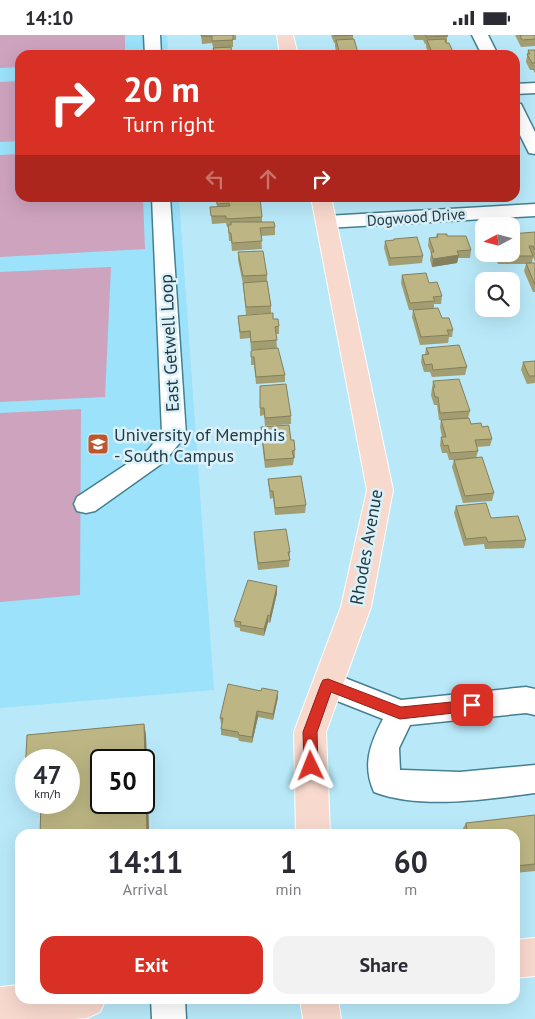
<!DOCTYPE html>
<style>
body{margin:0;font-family:"PT Sans",sans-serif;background:#f2f2f3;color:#2b2b33;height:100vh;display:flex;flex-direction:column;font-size:19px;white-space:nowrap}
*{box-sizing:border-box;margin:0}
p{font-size:16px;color:#7c7c81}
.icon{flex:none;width:28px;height:28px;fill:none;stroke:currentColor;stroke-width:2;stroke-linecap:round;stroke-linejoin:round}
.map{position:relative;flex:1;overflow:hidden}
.drawer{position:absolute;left:15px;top:794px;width:505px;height:175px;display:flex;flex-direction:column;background:#fff;border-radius:15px;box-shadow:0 5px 20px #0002}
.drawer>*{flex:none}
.hud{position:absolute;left:15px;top:15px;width:505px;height:152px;border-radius:15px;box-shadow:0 5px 20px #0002;background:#d93025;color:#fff;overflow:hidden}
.needle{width:32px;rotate:263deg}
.fabs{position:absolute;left:475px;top:182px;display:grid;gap:10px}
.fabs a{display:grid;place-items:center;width:45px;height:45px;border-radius:10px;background:#fff;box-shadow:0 5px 20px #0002;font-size:25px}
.speed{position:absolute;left:15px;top:714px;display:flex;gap:10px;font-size:25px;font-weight:700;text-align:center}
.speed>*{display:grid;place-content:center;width:65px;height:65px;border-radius:50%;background:#fff;box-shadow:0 5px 20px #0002;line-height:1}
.speed small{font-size:12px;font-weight:400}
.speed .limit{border:2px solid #111;border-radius:8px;background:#fff;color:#111}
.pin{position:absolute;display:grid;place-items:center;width:42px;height:42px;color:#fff;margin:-21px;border-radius:10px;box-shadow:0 2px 8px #0006}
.me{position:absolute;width:55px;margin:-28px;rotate:358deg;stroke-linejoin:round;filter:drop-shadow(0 0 4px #0008)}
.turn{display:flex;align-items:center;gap:18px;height:105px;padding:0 25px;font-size:22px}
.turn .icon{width:65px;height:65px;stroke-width:2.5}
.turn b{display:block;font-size:35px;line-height:42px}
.lanes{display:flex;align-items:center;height:48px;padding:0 25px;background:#0003;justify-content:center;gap:25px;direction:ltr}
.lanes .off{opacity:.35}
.eta{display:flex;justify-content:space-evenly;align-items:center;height:85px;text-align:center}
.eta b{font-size:30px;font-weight:600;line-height:35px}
.cta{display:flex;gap:10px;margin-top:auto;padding:10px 25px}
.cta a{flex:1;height:58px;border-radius:15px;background:#d93025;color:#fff;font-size:20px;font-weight:600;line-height:58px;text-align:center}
.cta a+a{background:#f2f2f3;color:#2b2b33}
.status{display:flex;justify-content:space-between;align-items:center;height:35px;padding:0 25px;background:#fff;direction:ltr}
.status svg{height:14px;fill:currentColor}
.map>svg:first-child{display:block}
.built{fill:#9be2fa}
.green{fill:#cea3be}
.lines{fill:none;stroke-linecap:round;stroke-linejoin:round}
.minor-casing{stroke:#458092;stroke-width:3}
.major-casing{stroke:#fff;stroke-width:2}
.minor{fill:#fff;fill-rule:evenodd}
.major{fill:#f8d9ce;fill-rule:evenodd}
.wall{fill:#a39d72;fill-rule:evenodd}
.shaded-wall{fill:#847f5c}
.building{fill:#bdb684;stroke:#847f5c;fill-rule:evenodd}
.route{fill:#d93025;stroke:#8d1f18}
.labels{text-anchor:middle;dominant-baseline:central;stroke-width:5;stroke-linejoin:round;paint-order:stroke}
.far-street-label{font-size:15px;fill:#223b43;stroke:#daf1fa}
.street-label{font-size:18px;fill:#223b43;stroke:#daf1fa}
.poi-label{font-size:18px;fill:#223b43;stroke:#daf1fa;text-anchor:start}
</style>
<div class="status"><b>14:10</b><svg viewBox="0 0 49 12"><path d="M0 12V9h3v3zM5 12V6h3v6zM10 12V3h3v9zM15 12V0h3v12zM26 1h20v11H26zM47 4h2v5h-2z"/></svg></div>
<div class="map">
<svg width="535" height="984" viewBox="0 0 535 984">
<rect width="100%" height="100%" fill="#b9e9f9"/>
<!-- built -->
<path class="built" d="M0,0H167L168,20H20V162L179,163L214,655L0,673Z"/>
<!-- green -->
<path class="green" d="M0,0H125V20H20V32L0,33Z
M20,46V106L0,107V47Z
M20,119V162L143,163L145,214L0,222V120Z
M111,232L105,362L0,367V237Z
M81,374L80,560L0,567V378Z"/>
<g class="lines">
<!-- minor casing -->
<g class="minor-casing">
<path id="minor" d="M144,0H160L161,20H145Z
M472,0H488L498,20H482Z
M535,48V58L515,59V49Z
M515,68L521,69L535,97V119L529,118L515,90Z
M152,162H170L186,400L164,427L95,476L86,478L77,476L74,469L77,462L148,415L162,398Z
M535,169V181L326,193L319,191L317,187L319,183L326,181Z
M327,636L401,665L526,652L535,654V680L526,678L410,690L399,713L400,735H403L460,737L535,730V758C487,764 421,775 374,757C362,730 370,709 383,684L317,658L313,649L317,640Z
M151,964H185L186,984H152Z"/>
</g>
<!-- major casing -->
<g class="major-casing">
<path id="major" d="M277,0H293L298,20H280Z
M311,162H331L393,455L371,572L326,697L330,799H296L294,697L341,572L367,455Z
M535,903V941L515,943V905Z
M20,950V964H106L100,977L87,983L75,984H0V952Z
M300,964H338L341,984H303Z"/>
</g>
<!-- minor -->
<use href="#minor" class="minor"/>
<!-- major -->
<use href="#major" class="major"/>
</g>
<!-- wall -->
<path class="wall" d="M201,0H236V5H233V12L214,16L212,8L202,9Z
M331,0H353V4L358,20H337L335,12V8H334Z
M413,0H447V8L454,19V20H429L426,12V9H425L423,5H415Z
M515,0H535V11L521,12Z
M528,15H535V38L533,35H530L526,27Z
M216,162L262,182V187L275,192V200L261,201L262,214L232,216L231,206H229L228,192H227L226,188L212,189L210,172H217Z
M535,197V227L533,222L532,228H535V257H533L524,236L526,229H498L495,222H490L489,219H511Z
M437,199L447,201L471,215L470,223H458L457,228L432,232L430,225L431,218L428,211L429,203L436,202Z
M394,204L423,221L422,228L389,231L384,213L385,206L394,205Z
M238,217L267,240V246L271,271V278L246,280L243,249L238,225Z
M402,240L429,248L442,261L441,269H434V273L442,283L453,295L452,302H449L448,308L420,310L412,282L413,275H409L401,248Z
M238,281L273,284L279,291V299H276L277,313L251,315L250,303L240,304Z
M426,313L467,332L465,340L432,342L430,337H424L421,327L422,320H425Z
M251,316L285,340V347L256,349L254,330H251Z
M535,326V348L527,349L521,335L523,327Z
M433,346L470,376L468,383L471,389L482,392L492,404L490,411L477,412L478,416L476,423L494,458L492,466L463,468L452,432L454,425H449L447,418H442L440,410L441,402H442L440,392L441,385H439L437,370H434L431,360Z
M260,351L291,381V389L265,391L264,380L260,381Z
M261,392L291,405L295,415V423H294L293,430L265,433L261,399Z
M268,444L306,470L305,478L275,480L273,463L270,464Z
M456,471L491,483L526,505L524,513L485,514L484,509L464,511L454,478Z
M254,497L290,517L289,532L258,535L254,504Z
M277,558L270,588L268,587L264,601L240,596V593L235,592L234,586Z
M278,662L273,685L258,682L252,708L239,706L238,703L221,700V694L222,689H221L220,683Z
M144,689L146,700L149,799H40L41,773L32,774L29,768H69V725H26V741L25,739L27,700ZM101,725H144V768H101Z
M535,780V836L515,838V799L462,795L466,788Z"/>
<!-- shaded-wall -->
<path class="shaded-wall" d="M379,162H396L378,165Z
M459,220L457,228L432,232L433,224Z
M277,551V558L270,588V581Z
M268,580V587L264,601V594Z
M278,656V662L273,685V679Z
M257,676L258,682L252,708V702Z
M144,689L146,700L149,799H147Z"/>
<!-- building -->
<path class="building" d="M201,0H233V5L212,6V1H201Z
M334,0H353L334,1Z
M425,0H447L448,1L426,2Z
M520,0H535V4L522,5Z
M354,4L358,18L340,19L336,5Z
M445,4L446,8H449L454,19L433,20L427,5Z
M231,12L232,20H199V17L214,16L213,13Z
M528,15H535V28H532L527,19H530Z
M216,162H260L262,182L226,184V181H211L210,172L230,171L229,168L217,169Z
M231,187H274L275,192L260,193L262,206L232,208L231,198H229L228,190H231Z
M535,197V215L533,211H529L533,221H500L499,219H511V199Z
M437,199H447V201H466L471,215L457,216L459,220L433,224L431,217H434L429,203L438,202Z
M417,202L423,221L390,223L385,206L394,205V204Z
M263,216L267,240L243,241L238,217Z
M526,228H535V250Z
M426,238L429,248L437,247L442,261L433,262L435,266L410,268L402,240Z
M267,246L271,271L246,272L243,248Z
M438,273L442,283H449L453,295H447L449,300L421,302L413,275Z
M273,278V284H278L279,291L275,292L277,305L251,307L250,296L240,297L238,281Z
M459,310L467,332L433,335L432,329L425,330L422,320L429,319L426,313Z
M278,313L285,340L256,342L254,322H251V316L253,315Z
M535,326V341H529L523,327Z
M459,344L470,376L440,378L438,362H435L433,353L435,352L433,346Z
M286,349L291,381L265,383L264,373H260V351Z
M469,383L471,389L481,388L482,392L488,391L492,404L475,405L478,416L450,418L448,410L444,411L441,402H446L441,385Z
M289,390L291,405H294L295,415L292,416L294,423L265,425L261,392Z
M482,422L494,458L465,461L454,425Z
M301,441L306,470L275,473L273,456H270L268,444Z
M486,468L491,483L518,481L526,505L488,507L486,502L466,504L456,471Z
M286,494L290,517H288L290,525L258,528L254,497Z
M248,545L277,551L270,581L268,580L264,594L240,590L241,587L234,586Z
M228,649L261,656L262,653L278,656L273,679L257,676L252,702L239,700L238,697L221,694L223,683H220Z
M144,689L147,799H40L41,768H69V725H26V739H25L27,700ZM101,725H144V768H101Z
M535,780V829L515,831V799H430L467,795L466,788Z"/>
<!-- route -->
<path class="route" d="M328,644L401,672L472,665L477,666L479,670L477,675L472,676L400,684L331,657L317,697L318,731L316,736L311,738L306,736L304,731L303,697L321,649L323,645Z"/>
<!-- icons -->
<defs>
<g id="university-square" transform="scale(1.125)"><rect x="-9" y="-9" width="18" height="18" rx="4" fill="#bd562d" stroke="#daf1fa"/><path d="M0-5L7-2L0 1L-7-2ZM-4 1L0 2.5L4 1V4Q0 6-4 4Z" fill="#fff"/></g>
</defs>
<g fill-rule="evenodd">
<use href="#university-square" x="98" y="409"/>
</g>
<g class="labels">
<!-- far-street labels -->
<g class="far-street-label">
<text transform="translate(416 182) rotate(-4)">Dogwood Drive</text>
</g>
<!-- street labels -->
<g class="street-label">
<text transform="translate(169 308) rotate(-93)">East Getwell Loop</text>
<text transform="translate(366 512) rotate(-80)">Rhodes Avenue</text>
</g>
<!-- poi labels -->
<g class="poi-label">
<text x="114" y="399">University of Memphis<tspan x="114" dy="21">- South Campus</tspan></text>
</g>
</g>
</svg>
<div class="fabs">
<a><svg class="needle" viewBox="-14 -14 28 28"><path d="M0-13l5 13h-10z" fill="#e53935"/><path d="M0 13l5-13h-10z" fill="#7c7c81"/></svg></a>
<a><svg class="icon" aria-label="search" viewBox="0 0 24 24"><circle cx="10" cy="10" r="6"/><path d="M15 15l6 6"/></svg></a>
</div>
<div class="speed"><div>47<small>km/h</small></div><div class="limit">50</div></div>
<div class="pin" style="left:472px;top:670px;background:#d93025"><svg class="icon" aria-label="arrive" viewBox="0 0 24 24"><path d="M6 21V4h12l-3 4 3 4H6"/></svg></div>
<svg class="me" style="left:311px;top:731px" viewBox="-20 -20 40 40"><path d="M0-17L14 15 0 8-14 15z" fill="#d93025" stroke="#fff" stroke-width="4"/></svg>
<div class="hud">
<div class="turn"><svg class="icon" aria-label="right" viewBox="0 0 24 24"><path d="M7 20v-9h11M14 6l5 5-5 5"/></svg><div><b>20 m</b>Turn right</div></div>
<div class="lanes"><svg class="icon off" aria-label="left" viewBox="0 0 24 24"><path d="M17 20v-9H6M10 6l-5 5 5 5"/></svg><svg class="icon off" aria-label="ahead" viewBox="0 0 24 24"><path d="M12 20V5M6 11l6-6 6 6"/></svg><svg class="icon" aria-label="right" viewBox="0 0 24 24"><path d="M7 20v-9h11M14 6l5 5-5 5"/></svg></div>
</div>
<section class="drawer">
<div class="eta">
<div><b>14:11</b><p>Arrival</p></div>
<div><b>1</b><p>min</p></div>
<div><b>60</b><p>m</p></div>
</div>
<div class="cta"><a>Exit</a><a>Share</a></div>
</section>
</div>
